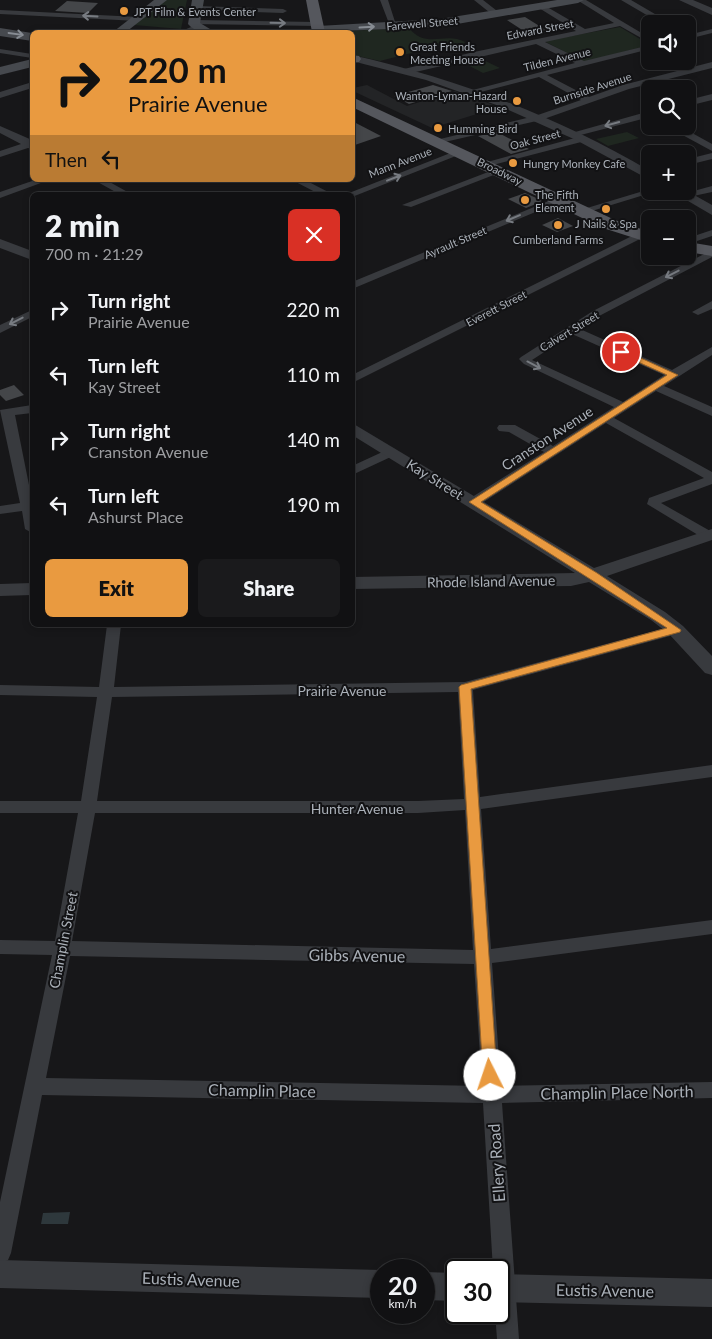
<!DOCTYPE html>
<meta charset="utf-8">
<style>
body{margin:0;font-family:Lato,sans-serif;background:#1a1a1c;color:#f1f3f6;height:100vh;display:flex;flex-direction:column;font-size:19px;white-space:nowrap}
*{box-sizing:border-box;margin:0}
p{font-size:16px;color:#9c9da0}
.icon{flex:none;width:28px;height:28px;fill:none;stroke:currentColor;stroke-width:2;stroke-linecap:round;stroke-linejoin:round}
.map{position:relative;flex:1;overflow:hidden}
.panel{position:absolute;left:30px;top:192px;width:325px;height:435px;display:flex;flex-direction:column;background:#111113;border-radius:8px;box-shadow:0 2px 8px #0003,0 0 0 1px #303133}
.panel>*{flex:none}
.guide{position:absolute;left:30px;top:30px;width:325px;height:152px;border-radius:8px;box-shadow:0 2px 8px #0003,0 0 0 1px #303133;background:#e99a40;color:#111;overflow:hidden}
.tools{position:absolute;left:641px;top:15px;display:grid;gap:10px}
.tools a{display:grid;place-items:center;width:55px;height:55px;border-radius:8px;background:#111113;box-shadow:0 2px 8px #0003,0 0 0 1px #303133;font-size:25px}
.speed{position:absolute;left:370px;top:1259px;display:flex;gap:10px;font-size:25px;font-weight:700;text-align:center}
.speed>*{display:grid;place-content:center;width:65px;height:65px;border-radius:50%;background:#111113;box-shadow:0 2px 8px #0003,0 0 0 1px #303133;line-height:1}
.speed small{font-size:12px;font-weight:400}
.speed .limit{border:2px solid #111;border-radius:8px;background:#fff;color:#111}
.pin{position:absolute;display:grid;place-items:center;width:42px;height:42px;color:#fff;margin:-21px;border:2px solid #fff;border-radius:50%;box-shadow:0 1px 5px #0007}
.me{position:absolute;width:55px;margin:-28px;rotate:356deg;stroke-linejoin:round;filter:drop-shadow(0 0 4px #0008)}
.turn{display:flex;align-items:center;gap:18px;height:105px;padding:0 15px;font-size:22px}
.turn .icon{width:65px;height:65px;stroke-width:2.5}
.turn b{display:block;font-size:35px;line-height:42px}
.then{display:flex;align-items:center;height:48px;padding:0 15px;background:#0003;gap:10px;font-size:19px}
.round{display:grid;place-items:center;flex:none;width:52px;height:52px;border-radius:8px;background:#1a1a1c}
.headline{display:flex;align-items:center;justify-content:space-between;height:85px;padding:0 15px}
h1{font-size:30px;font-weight:800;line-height:38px}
.action{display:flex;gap:10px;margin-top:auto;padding:10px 15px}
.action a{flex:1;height:58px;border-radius:8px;background:#e99a40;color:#111;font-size:20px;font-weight:800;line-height:58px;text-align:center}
.action a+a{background:#1a1a1c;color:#f1f3f6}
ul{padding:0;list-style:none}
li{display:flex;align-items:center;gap:15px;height:65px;padding:0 15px}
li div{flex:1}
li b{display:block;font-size:19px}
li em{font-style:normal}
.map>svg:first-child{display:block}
.built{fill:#232426}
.green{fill:#1f2720}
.water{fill:#2e383c}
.building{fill:#444649}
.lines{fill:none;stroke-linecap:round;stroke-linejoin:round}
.minor{fill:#383a3e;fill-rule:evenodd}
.tertiary{fill:#383a3e;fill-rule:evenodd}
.secondary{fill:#46494e;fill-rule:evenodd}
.primary{fill:#55575d;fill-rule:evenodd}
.oneway{stroke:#777b81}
.oneway2{stroke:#878c93}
.route{fill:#e99a40;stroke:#97642a}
.poi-dot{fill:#e99a40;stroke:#121214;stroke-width:2}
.labels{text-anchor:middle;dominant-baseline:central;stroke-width:4;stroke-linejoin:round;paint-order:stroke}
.far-poi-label{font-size:11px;fill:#aab0b8;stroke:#121214;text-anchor:start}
.far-street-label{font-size:11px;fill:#aab0b8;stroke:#121214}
.street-label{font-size:14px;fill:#aab0b8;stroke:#121214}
.near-street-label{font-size:16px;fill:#aab0b8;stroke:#121214}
</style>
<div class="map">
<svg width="712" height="1339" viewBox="0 0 712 1339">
<rect width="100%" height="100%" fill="#171719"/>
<!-- built -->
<path class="built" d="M367,85L407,106L455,91L499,107L432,128L353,91V88Z"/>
<!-- green -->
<path class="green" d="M165,0H187L181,29L134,25Z
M620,27L650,45L584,62L544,41Z
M409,28C427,50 445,31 465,42L463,45H442L380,61L353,55L352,32H323Z
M477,57L500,68L483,73L460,61Z
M627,132L639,138L608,146L596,139Z"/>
<!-- water -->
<path class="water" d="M70,1212L68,1224H41L43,1213Z"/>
<!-- building -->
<path class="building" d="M67,1L98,3L88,13L55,11Z
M525,17L549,32L530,35L507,20Z
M433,85L452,91L409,104L394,96Z
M352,121L381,136L352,146Z
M497,132L529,149L511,154L478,136Z
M525,193L543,201L526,208L508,199Z
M558,218L573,226L557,232L542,225Z
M14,385L24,395L6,401L0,395V390Z"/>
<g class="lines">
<!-- minor -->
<path class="minor" d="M380,0H388L397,28L390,26Z
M474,0H483L501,14L494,16Z
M577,0H586L650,38V43L620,26L545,42L584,61L650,45V49L547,75L589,97L623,85L712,62V68L629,89L541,120L436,144V140L535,116L581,100L539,77L469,95L465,92L575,63L536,44L407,74L403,71L404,69L474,52L576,31L539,8V4H542L585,29L614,23Z
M621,0H631L672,24H662Z
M197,6L283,9L287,11L283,13L194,10V6Z
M0,10L138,17L142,19L138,21L0,14Z
M194,20L316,22L320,24L316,26L191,24V20Z
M196,25H199V29L189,32H179Z
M712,29V33L688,39V35Z
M0,49L32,54V58L0,53Z
M29,83H32V88L0,98V92Z
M712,94V100L688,106V100Z
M650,111V117L573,137L568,134Z
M0,126L32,140V149L28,148L0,157V151L21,144L0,133Z
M677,128H683L712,144V151L677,132Z
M582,136L587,139L585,141L485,167L480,164Z
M458,150L466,152L352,197V195H344Z
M712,153V159L688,165V159Z
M496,169L504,171L411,207L402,205Z
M35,180H49L0,198V192Z
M94,180H106L133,195H121Z
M292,180H305L334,195H321Z
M712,186V192L684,198L679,195Z
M650,189V191H657L582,214L577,211Z
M556,198L564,200L352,289V282Z
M712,230V236L688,244V238Z
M640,232L645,235L644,237L352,383V375Z
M712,250V257L601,315L580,329L672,370L712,347V355L664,386L712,407V416L656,391L614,418L712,472V484L661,503L712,532V538H703L647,504L649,498L704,478L606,423L479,505H469L467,502L469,499L544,452L509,432L499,431L497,428L499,425H515L553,446L614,407L524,364L519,359L521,357L593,311ZM572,334L664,375L623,402L532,360Z
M712,301V309L698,315L692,312Z
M32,310V317L0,333V325Z
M32,405V413L15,415L32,500V533L25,529L22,511L0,514V506L20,503L0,410Z
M391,448L395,449L397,452L395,455L352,475V466Z
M107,625H121L114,687L465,682L676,625L683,630L681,633L473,690L480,797L712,765V777L481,809L491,949L712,920V934L492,963L501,1086L712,1082V1098L502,1103L519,1339H497L495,1312H499V1270H493L483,1103L42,1095L11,1253L8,1260L0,1263V1202L52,955L0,954V940L55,941L78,813H0V801H81L97,697L0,695V685L99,687ZM458,692L464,799L418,801H97L112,697ZM465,810L473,950L72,941L95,813H418ZM70,956L474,964L482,1086L46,1078Z"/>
<!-- tertiary -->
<path class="tertiary" d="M679,0H693L712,8V15Z
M352,55C458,79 556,116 650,171V180L576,140L502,107L426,80L352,61Z
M671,191H687L712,205V215Z
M0,239L32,251V260L0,248Z
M352,423L594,568L712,529V540L607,576L665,612L683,626L712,656V675L705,673L669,634L651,620L589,582L571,586L352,589V577L575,573L352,435Z
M32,583V595L0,596V584Z
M0,1260L381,1270V1298L0,1288Z
M424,1272L456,1273V1301L424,1300Z
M499,1274L712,1279V1307L499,1302Z"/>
<!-- secondary -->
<path class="secondary" d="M154,0H167L126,32H113Z
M192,0H204L200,23L215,32C204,32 195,32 188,24Z
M557,0H584L578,3L440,27L314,32L312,30L318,26L440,19Z
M0,28L32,33V41L0,36Z
M32,59V67L0,75V67Z"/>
<!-- primary -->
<path class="primary" d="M306,0H318L325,32H312Z
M352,55L359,56L361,59L359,62L352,63Z
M352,97L615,220L650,232V243L603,228L352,107Z
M688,242L712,246V256L688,252Z"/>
</g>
<!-- one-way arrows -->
<defs><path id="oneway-shaft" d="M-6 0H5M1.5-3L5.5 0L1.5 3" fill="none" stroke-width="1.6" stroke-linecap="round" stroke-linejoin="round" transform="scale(1.25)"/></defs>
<g class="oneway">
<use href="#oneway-shaft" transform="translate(90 16) rotate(-177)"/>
<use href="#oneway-shaft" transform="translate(278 23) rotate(1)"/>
<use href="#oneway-shaft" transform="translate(612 124) rotate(165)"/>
<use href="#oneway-shaft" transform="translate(394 178) rotate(-21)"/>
<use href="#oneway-shaft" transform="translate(513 218) rotate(157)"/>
<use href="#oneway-shaft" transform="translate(672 274) rotate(153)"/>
<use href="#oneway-shaft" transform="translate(16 321) rotate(153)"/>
<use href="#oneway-shaft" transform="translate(534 365) rotate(28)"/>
</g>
<g class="oneway2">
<use href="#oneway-shaft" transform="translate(367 27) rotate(-3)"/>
<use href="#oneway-shaft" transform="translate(16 34) rotate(8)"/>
</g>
<!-- route -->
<path class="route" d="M621,349L678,375L481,502L597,573L681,630L680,632L471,689L497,1075L495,1079L490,1081L485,1079L483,1075L459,687L461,685L667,628L469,502L667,375L618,353V350Z"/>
<!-- markers -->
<g class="poi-dot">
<circle cx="124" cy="11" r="5"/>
<circle cx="400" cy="52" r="5"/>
<circle cx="517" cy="101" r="5"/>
<circle cx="438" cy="128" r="5"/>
<circle cx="513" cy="163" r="5"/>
<circle cx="525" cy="200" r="5"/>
<circle cx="606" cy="209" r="5"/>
<circle cx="558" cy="225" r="5"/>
</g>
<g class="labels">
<!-- far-poi labels -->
<g class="far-poi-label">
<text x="134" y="11">JPT Film &amp; Events Center</text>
<text x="410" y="46">Great Friends<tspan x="410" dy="13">Meeting House</tspan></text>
<text x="507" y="95" text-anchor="end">Wanton-Lyman-Hazard<tspan x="507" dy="13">House</tspan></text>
<text x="448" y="128">Humming Bird</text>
<text x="523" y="163">Hungry Monkey Cafe</text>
<text x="535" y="194">The Fifth<tspan x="535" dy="13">Element</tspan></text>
<text x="606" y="223" text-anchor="middle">J Nails &amp; Spa</text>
<text x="558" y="239" text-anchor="middle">Cumberland Farms</text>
</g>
<!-- far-street labels -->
<g class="far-street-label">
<text transform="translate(422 23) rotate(-5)">Farewell Street</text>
<text transform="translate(540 29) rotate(-11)">Edward Street</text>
<text transform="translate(557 59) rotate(-14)">Tilden Avenue</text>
<text transform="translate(592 88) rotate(-18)">Burnside Avenue</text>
<text transform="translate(535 139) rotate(-15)">Oak Street</text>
<text transform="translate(400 162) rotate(-21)">Mann Avenue</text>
<text transform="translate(500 171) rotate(26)">Broadway</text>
<text transform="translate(455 242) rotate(-23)">Ayrault Street</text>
<text transform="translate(496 308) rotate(-27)">Everett Street</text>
<text transform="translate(569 331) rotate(-31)">Calvert Street</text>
</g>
<!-- street labels -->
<g class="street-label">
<text transform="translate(547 438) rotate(-33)">Cranston Avenue</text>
<text transform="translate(435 479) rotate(32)">Kay Street</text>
<text transform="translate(491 581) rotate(-1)">Rhode Island Avenue</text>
<text x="342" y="690">Prairie Avenue</text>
<text x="357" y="808">Hunter Avenue</text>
<text transform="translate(63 940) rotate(-79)">Champlin Street</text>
</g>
<!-- near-street labels -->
<g class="near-street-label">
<text transform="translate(357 955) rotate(1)">Gibbs Avenue</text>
<text transform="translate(262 1090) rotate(1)">Champlin Place</text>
<text transform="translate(617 1092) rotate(-1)">Champlin Place North</text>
<text transform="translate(496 1163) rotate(-94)">Ellery Road</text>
<text transform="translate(191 1279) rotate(2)">Eustis Avenue</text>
<text transform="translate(605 1290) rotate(1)">Eustis Avenue</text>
</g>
</g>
</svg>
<div class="tools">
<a><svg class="icon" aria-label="sound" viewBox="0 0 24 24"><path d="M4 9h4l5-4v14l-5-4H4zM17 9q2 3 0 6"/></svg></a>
<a><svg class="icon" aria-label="search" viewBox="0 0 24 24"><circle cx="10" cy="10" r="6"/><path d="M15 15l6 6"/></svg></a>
<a>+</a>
<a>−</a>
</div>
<div class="speed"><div>20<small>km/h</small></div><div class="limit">30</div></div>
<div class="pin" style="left:621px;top:352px;background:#d93025"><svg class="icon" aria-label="arrive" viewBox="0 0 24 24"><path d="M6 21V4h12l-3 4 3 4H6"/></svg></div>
<svg class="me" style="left:490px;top:1075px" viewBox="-20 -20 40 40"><circle r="19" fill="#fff"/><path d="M0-13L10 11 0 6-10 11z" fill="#e99a40"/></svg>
<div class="guide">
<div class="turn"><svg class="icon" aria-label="right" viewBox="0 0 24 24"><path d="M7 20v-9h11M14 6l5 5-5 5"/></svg><div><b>220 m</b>Prairie Avenue</div></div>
<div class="then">Then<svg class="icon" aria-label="left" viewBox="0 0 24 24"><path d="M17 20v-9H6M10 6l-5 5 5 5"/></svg></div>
</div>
<section class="panel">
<div class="headline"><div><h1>2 min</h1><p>700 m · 21:29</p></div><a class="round" style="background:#d93025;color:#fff"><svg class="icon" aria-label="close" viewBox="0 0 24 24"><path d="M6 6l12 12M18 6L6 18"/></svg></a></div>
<ul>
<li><svg class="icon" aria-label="right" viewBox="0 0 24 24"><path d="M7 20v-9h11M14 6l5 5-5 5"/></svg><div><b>Turn right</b><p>Prairie Avenue</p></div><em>220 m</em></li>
<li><svg class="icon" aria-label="left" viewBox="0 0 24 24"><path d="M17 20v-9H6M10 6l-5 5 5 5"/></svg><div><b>Turn left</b><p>Kay Street</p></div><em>110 m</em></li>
<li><svg class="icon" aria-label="right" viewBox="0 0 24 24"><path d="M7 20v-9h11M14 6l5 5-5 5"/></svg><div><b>Turn right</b><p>Cranston Avenue</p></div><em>140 m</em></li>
<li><svg class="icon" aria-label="left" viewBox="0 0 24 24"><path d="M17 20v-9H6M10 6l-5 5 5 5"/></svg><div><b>Turn left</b><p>Ashurst Place</p></div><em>190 m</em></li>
</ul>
<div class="action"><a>Exit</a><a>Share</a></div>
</section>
</div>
